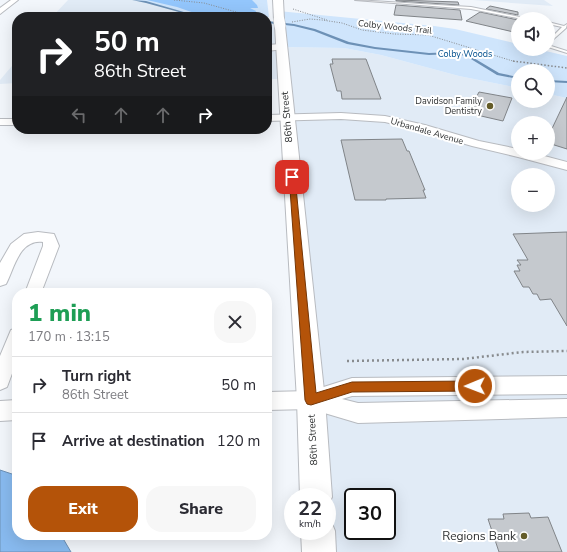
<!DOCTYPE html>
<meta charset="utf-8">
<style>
body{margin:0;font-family:"Nunito Sans",sans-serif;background:#f7f7f7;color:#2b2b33;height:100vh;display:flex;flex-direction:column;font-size:15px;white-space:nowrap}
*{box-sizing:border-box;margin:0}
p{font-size:13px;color:#7c7c81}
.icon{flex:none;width:22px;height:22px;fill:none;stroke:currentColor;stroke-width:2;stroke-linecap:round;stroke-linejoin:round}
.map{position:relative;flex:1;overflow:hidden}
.sheet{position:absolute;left:12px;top:288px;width:260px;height:252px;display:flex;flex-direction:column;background:#fff;border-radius:16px;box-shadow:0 4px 16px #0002}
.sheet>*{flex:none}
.hud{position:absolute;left:12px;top:12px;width:260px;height:122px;border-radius:16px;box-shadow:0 4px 16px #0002;background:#202124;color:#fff;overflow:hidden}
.controls{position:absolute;left:511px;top:12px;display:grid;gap:8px}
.controls a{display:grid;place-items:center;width:44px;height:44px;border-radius:50%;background:#fff;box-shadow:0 4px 16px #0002;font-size:20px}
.speed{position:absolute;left:284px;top:488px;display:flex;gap:8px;font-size:20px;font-weight:700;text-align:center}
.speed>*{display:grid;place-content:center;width:52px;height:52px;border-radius:50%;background:#fff;box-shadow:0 4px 16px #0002;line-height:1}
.speed small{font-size:10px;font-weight:400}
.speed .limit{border:2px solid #111;border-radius:6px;background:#fff;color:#111}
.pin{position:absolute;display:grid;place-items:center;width:34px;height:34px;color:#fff;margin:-17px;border-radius:8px;box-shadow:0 2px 6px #0006}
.me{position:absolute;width:44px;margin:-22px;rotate:269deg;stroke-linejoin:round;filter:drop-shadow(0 0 3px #0008)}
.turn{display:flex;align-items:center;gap:14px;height:84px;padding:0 16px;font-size:18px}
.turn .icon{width:52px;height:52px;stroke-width:2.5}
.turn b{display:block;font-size:28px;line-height:34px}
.lanes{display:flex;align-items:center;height:38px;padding:0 16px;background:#0003;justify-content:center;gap:20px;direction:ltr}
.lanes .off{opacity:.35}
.round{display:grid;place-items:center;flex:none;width:42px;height:42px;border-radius:16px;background:#f7f7f7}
.head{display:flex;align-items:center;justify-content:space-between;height:68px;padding:0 16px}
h1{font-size:24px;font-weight:800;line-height:30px;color:#1e9e55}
.primary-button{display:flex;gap:8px;margin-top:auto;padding:8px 16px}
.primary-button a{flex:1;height:46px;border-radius:16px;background:#b45309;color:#fff;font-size:16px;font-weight:800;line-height:46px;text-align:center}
.primary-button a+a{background:#f7f7f7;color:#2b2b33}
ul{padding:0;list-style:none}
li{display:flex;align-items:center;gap:12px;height:56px;padding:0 16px;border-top:1px solid #e1e1e2}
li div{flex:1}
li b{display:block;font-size:15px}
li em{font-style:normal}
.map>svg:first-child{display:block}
.built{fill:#e1ebf6;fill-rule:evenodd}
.green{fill:#cfe5fc}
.forest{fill:#93c6fc}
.water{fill:#88baef;stroke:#6d91b6}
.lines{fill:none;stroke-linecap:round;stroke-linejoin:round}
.stream{fill:#6d91b6;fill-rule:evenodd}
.building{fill:#c5c9ce;stroke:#808488}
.service-casing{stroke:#b8bbc0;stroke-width:2}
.minor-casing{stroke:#b8bbc0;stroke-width:2}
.primary-casing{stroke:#b8bbc0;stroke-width:2}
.path-far2{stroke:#888b8e;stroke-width:1;stroke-dasharray:1 1.5;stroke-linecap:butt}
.path-far1{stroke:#888b8e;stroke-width:1.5;stroke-dasharray:1.5 2;stroke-linecap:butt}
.path{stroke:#888b8e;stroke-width:2.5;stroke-dasharray:2 3;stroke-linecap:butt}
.service{fill:#fff;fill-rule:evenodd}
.minor{fill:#fff;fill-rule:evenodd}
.primary{fill:#fff;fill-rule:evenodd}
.primary-bridge-casing{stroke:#b8bbc0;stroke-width:12;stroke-linecap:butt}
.primary-bridge{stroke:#fff;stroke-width:11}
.route{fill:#b45309;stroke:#753606}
.poi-dot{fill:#645c28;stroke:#fff;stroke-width:1.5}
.labels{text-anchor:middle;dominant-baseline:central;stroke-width:4;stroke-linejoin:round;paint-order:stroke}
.far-street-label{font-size:9px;fill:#2e3031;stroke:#fff}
.far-park-label{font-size:9px;fill:#004f8d;stroke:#fff}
.far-poi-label{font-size:9px;fill:#2e3031;stroke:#fff;text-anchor:end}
.street-label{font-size:10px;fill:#2e3031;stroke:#fff}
.near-poi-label{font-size:12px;fill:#2e3031;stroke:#fff;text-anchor:end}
</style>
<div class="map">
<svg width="567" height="552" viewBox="0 0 567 552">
<rect width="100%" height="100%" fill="#f2f6fb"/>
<!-- built -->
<path class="built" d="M68,0H133L146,2L200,17H52Z
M473,0H544L553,6Z
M267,22L280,24L281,47L344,48L381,55L459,76L518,88V101H548V94L567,98V552H324L327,531V497L284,79H267ZM518,123H548V153H518ZM518,175H548V205H518ZM353,497H387V531H353Z
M17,60V83L0,84V80Z"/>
<!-- green -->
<path class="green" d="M133,0H267L269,17H200L146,2Z
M278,11L434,26L455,29L518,44V49H537L567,56V98L548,94V71H518V88L459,76L381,55L344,48L281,47Z"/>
<!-- forest -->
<path class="forest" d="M147,0H252L257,5L258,8H250L256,11L254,17H206L177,7Z"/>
<!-- water -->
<path class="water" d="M0,470L12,474L17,478V535H61L71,552H0Z"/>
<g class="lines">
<!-- stream -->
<path class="stream" d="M132,0L146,1L201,17H197L146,3Z
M267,21L294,24L315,29L349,42L375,47L429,53L455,52L467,54L499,73L518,77V79L497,75L466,56L455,54L429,55L375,49L347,44L314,31L294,26L267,23Z
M548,80L567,81V83L548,82Z"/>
</g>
<!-- building -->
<path class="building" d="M396,0L458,2L459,5L396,1Z
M396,5L460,10L462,20L394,15Z
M490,6L518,12V15L486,9Z
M480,12L518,20V33L466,21Z
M332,59H366L381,99H342L341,91H337L330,64H333Z
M479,92L512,98L503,121L468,113Z
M567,97V149L548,143V137Z
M402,139L407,151H409L425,190H423L426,198L386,199V200H355L341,140Z
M567,232V326L551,299L540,300L537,294H533L529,287H523L514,271H520L517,265H521L517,260H528L513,234Z
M529,513L531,518L548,517L562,552H499L488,519H504L503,514Z"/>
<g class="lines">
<!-- service casing -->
<g class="service-casing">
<path id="service" d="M355,0L471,7L530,19H522L471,9Z
M548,22L564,26L567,24L566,28L548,44V41L562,27L548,24Z
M548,45L567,51V53L548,47Z"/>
</g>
<!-- minor casing -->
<g class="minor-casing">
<path id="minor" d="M11,0H18L0,14V8Z
M281,44L285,47L284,49L267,51V45Z
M341,113L385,116L425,125L479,141L518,149V153H533L567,162V170L518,157L472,146L418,130L385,122L341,119L267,121V115Z
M0,119H17V125H0Z
M38,232L54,234L59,246L41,293H25L43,246V242C19,239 14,269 6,284L0,286V263L11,244L24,234Z
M17,328V360L7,387L0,390V356L11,330Z
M567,376V394L352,396L342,399L358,403L567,399V417L358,423L311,409L267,410V392L311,391L352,378Z
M17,400V420L0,421V401Z"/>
</g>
<!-- primary casing -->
<g class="primary-casing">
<path id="primary" d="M273,0H283L284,20L280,23L285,26L325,400L332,497L327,508V497H300L297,400L275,26L279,23L274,20Z
M327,518L330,519L335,531L336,552H302L301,531H327Z"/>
</g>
<!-- path-far2 -->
<path class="path-far2" d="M174,0L204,3L254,17
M293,9L327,20
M292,22L310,19L322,20L342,23L362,30L394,34L428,35L516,62"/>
<!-- path-far1 -->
<path class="path-far1" d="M513,61L567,68"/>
<!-- path -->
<path class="path" d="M347,361L463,359L523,352L567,351"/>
<!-- service -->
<use href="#service" class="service"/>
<!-- minor -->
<use href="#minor" class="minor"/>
<!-- primary -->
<use href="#primary" class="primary"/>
<!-- primary-bridge casing -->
<g class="primary-bridge-casing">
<path id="primary-bridge" d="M279,20L280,26"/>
</g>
<!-- primary-bridge -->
<use href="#primary-bridge" class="primary-bridge"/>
</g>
<!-- route -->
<path class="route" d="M289,175H294L295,177L316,393L352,382L475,381L479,382L480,386L479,389L475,391L352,392L311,405L307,404L305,400Z"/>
<!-- markers -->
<g class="poi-dot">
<circle cx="490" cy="106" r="4"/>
<circle cx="524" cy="536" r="4"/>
</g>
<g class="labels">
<!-- far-street labels -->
<g class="far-street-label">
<text transform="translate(395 27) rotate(6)">Colby Woods Trail</text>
<text transform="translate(427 131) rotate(16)">Urbandale Avenue</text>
</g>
<!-- far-park labels -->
<g class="far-park-label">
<text x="465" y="54">Colby Woods</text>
</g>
<!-- far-poi labels -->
<g class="far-poi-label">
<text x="482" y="101">Davidson Family<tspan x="482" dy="10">Dentistry</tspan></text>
</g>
<!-- street labels -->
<g class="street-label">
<text transform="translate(287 117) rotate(-95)">86th Street</text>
<text transform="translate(313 440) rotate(-93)">86th Street</text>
</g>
<!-- near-poi labels -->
<g class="near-poi-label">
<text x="516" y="536">Regions Bank</text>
</g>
</g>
</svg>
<div class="controls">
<a><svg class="icon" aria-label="sound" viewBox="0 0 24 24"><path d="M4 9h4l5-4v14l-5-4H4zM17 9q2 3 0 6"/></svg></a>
<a><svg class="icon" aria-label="search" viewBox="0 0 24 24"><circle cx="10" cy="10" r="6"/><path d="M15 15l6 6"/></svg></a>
<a>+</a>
<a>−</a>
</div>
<div class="speed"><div>22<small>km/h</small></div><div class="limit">30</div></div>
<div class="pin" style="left:292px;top:177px;background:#d93025"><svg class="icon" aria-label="arrive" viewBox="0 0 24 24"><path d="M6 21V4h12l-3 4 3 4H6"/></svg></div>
<svg class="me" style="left:475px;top:386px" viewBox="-20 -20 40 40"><circle r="17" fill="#b45309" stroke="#fff" stroke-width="3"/><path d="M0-11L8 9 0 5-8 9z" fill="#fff"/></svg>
<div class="hud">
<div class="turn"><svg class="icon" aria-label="right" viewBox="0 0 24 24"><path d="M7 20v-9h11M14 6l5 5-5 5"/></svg><div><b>50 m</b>86th Street</div></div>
<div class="lanes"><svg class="icon off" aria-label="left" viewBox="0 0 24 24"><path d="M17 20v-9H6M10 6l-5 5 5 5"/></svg><svg class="icon off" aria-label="ahead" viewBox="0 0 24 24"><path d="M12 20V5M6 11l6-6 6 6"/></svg><svg class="icon off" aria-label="ahead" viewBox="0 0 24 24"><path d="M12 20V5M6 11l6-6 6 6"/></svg><svg class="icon" aria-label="right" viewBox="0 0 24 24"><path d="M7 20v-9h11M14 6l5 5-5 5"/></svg></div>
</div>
<section class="sheet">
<div class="head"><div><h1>1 min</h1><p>170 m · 13:15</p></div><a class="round"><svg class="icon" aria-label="close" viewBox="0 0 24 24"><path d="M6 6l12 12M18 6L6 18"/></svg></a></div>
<ul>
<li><svg class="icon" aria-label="right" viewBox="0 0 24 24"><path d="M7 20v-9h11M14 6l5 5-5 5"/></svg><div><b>Turn right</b><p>86th Street</p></div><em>50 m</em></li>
<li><svg class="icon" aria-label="arrive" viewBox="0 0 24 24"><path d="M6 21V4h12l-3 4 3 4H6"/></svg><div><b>Arrive at destination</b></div><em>120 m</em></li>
</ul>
<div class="primary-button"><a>Exit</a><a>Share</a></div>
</section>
</div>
